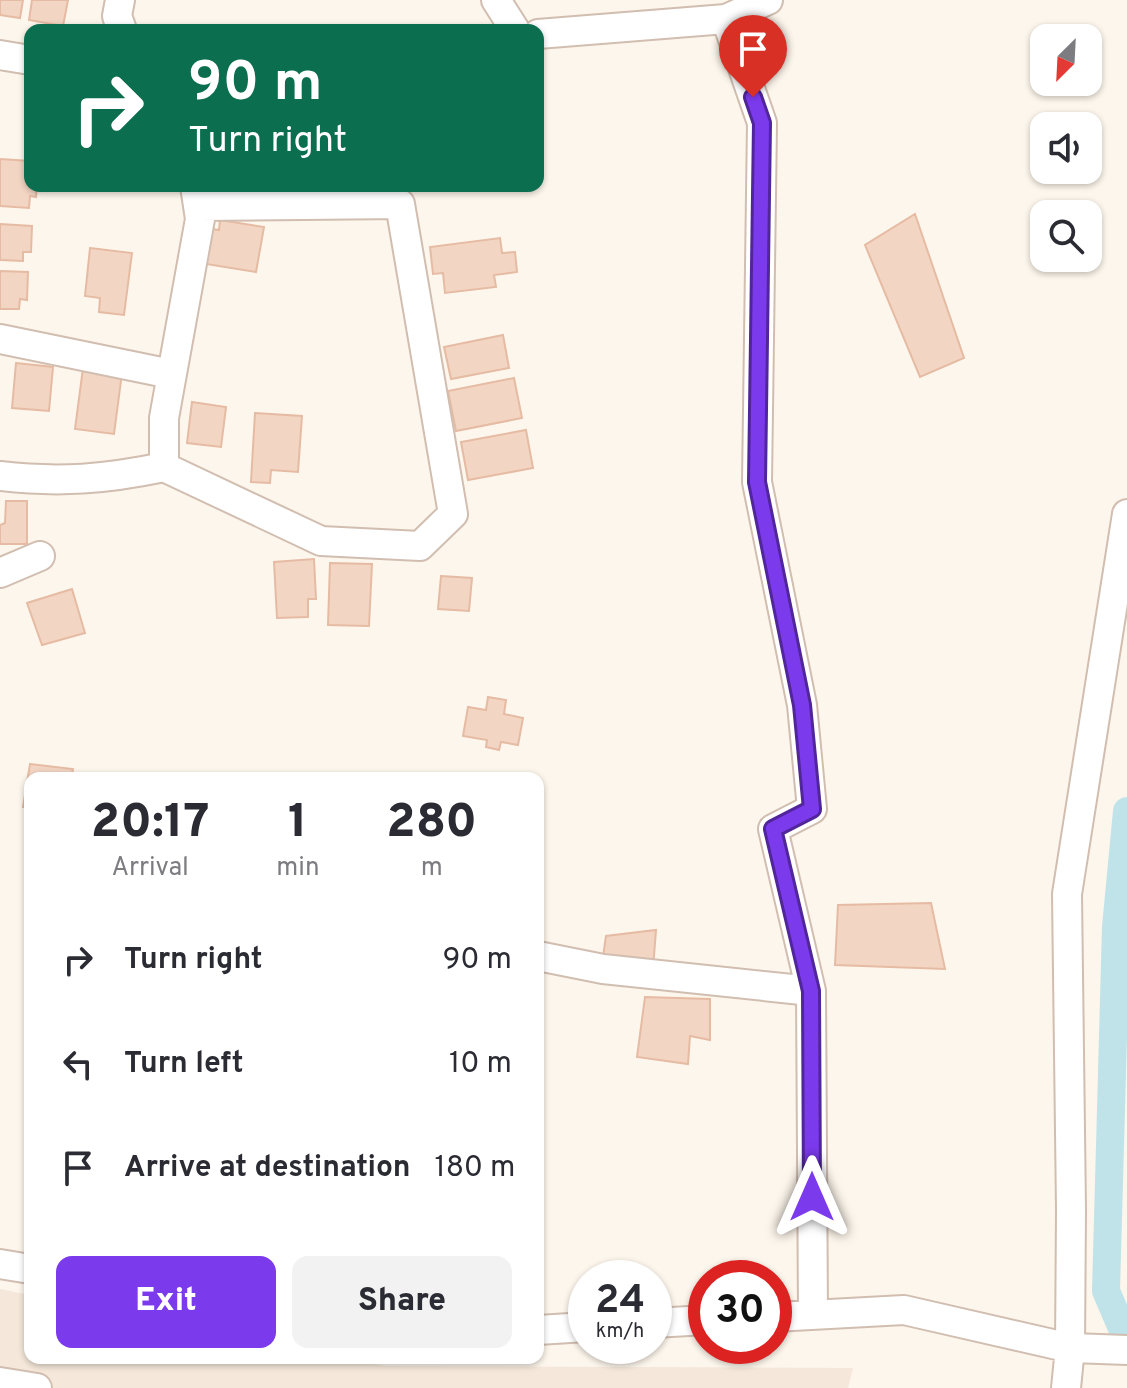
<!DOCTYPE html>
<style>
body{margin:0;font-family:Overpass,sans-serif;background:#f2f2f3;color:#2b2b33;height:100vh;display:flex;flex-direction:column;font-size:30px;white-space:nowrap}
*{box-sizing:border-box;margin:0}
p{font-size:26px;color:#7c7c81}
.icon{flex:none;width:44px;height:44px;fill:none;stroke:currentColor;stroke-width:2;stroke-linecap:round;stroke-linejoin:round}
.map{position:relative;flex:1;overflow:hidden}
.panel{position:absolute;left:24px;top:772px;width:520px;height:592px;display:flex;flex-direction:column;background:#fff;border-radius:16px;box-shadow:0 2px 6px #0004}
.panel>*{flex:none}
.top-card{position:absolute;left:24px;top:24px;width:520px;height:168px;border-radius:16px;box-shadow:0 2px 6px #0004;background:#0b6e4f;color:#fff;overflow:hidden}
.needle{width:52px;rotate:204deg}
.tools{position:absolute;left:1030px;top:24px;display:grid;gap:16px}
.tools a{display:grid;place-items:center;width:72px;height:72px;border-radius:16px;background:#fff;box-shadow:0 2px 6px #0004;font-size:40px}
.speed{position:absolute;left:568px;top:1260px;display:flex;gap:16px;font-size:40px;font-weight:700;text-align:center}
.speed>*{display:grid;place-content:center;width:104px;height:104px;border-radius:50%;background:#fff;box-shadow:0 2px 6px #0004;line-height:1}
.speed small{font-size:20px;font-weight:400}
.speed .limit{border:12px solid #d22;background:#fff;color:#111}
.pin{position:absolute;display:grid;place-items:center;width:68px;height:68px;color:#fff;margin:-82px -34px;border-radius:50% 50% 50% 0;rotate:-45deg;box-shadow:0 0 8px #0007}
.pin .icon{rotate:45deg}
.me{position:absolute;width:88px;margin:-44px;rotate:0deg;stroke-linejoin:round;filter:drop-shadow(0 0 6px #0008)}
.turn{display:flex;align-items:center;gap:28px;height:168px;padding:0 32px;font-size:36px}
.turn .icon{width:104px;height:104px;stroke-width:2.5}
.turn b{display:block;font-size:56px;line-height:68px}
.eta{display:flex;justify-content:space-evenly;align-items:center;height:136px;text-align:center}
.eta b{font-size:48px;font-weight:800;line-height:56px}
.cta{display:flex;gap:16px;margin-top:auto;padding:16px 32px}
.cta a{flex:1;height:92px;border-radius:16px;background:#7c3aed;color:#fff;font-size:32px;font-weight:800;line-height:92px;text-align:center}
.cta a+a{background:#f2f2f3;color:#2b2b33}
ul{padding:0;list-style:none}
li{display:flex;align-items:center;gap:24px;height:104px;padding:0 32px}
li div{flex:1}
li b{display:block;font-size:30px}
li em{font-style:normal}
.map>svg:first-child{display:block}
.residential{fill:#f5e8da}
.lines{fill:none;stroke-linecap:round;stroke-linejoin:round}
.canal{stroke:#bfe3e8;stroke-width:28}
.building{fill:#f3d5c3;stroke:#e6bba3;stroke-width:2}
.minor-casing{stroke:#d1beb0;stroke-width:32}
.minor{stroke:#fff;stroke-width:28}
.route-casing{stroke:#51269a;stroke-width:20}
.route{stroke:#7c3aed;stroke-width:14}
</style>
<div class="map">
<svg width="1127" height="1388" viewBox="0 0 1127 1388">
<rect width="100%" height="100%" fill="#fdf6ec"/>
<!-- residential -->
<path class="residential" d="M0,1289L30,1295V1358H343L385,1366L853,1368L848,1388H0Z"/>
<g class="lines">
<!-- canal -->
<path class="canal" d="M1127,811L1116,927L1106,1291L1127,1340"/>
</g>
<!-- building -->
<path class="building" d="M0,0H23L20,18L0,15Z
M32,0H68L63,26L29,20Z
M0,159L30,161V186H37L36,197L30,196L29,208L0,206Z
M915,214L964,358L920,377L865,245Z
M220,220L264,227L256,272L200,263L205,228L219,230Z
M0,224L32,226L31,252H23V261L0,260Z
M500,238L502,253L515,252L517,272L494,275L496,287L445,293L443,273L433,274L430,247Z
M90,248L132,253L124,315L99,312L100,298L85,296Z
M0,271L28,272L27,300L20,299L19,309H0Z
M503,335L509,368L451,379L444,347Z
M16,363L53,367L49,411L12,408Z
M83,368L122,373L114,434L75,429Z
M514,378L522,418L456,431L448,391Z
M192,402L226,407L221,447L187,443Z
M255,413L302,416L298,472L271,470L270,483L251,482Z
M526,430L533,468L468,480L461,442Z
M6,501H27V544H0V525L5,523Z
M314,559L316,599H308V617L277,618L274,562Z
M330,563L372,564L369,626L328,625Z
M441,576L472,578L469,611L438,609Z
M72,589L85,633L42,645L27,603Z
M488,697L506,700L504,714L523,718L518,745L501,742L499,750L486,747L487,740L463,736L468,707L486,710Z
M30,764L73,769L71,778H30V807H23Z
M931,903L945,969L835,965L838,905Z
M656,930L653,969L600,978L606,936Z
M645,997L710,999V1040L690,1036L688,1064L637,1057Z"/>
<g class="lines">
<!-- minor casing -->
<g class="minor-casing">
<path id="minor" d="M120,0L117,16L122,30
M496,0L515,30
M768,0L726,19L762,123L757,482L802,705L812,809L773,829L811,991L813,1315
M538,34L726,19
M0,55L30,60
M0,339L171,374
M164,467L321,541L420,546L453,514L400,204L198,206
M0,476C60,483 106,479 164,467V418L200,219L195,186
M0,573L40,556
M538,956L603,969L811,991
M0,1264L30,1269
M774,1317L904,1310L1070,1348
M654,1323L706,1320
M538,1330L586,1327
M1072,1348L1127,1350
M0,1382L37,1388
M1066,1388L1070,1348L1071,1210L1067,894L1127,514"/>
</g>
<!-- minor -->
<use href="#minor" class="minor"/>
</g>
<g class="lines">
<!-- route casing -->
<g class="route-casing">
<path id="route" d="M753,97L762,123L757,482L802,705L812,809L773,829L811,991L812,1197"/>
</g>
<!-- route -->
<use href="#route" class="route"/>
</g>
</svg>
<div class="tools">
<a><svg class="needle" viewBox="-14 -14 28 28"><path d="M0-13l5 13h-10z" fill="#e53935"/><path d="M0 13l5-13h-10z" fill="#7c7c81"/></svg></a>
<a><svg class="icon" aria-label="sound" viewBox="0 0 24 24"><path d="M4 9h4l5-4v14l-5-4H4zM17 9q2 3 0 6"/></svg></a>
<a><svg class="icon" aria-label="search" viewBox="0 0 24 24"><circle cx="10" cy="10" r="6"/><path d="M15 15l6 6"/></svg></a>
</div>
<div class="speed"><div>24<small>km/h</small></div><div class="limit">30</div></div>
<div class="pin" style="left:753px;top:97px;background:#d93025"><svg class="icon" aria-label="arrive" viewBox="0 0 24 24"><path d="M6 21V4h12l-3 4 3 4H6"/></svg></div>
<svg class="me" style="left:812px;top:1197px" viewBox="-20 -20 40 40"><path d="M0-17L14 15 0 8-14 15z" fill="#7c3aed" stroke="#fff" stroke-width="4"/></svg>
<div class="top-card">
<div class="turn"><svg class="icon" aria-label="right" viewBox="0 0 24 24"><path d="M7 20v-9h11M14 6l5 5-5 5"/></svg><div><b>90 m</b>Turn right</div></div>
</div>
<section class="panel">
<div class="eta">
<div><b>20:17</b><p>Arrival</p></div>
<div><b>1</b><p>min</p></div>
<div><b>280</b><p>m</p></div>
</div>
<ul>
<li><svg class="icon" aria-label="right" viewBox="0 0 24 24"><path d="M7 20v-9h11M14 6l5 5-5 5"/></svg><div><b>Turn right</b></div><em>90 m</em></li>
<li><svg class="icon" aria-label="left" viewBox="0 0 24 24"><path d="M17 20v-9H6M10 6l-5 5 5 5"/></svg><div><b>Turn left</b></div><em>10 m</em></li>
<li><svg class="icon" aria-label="arrive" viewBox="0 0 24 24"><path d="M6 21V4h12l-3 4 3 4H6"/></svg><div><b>Arrive at destination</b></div><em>180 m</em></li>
</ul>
<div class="cta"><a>Exit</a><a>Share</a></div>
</section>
</div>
